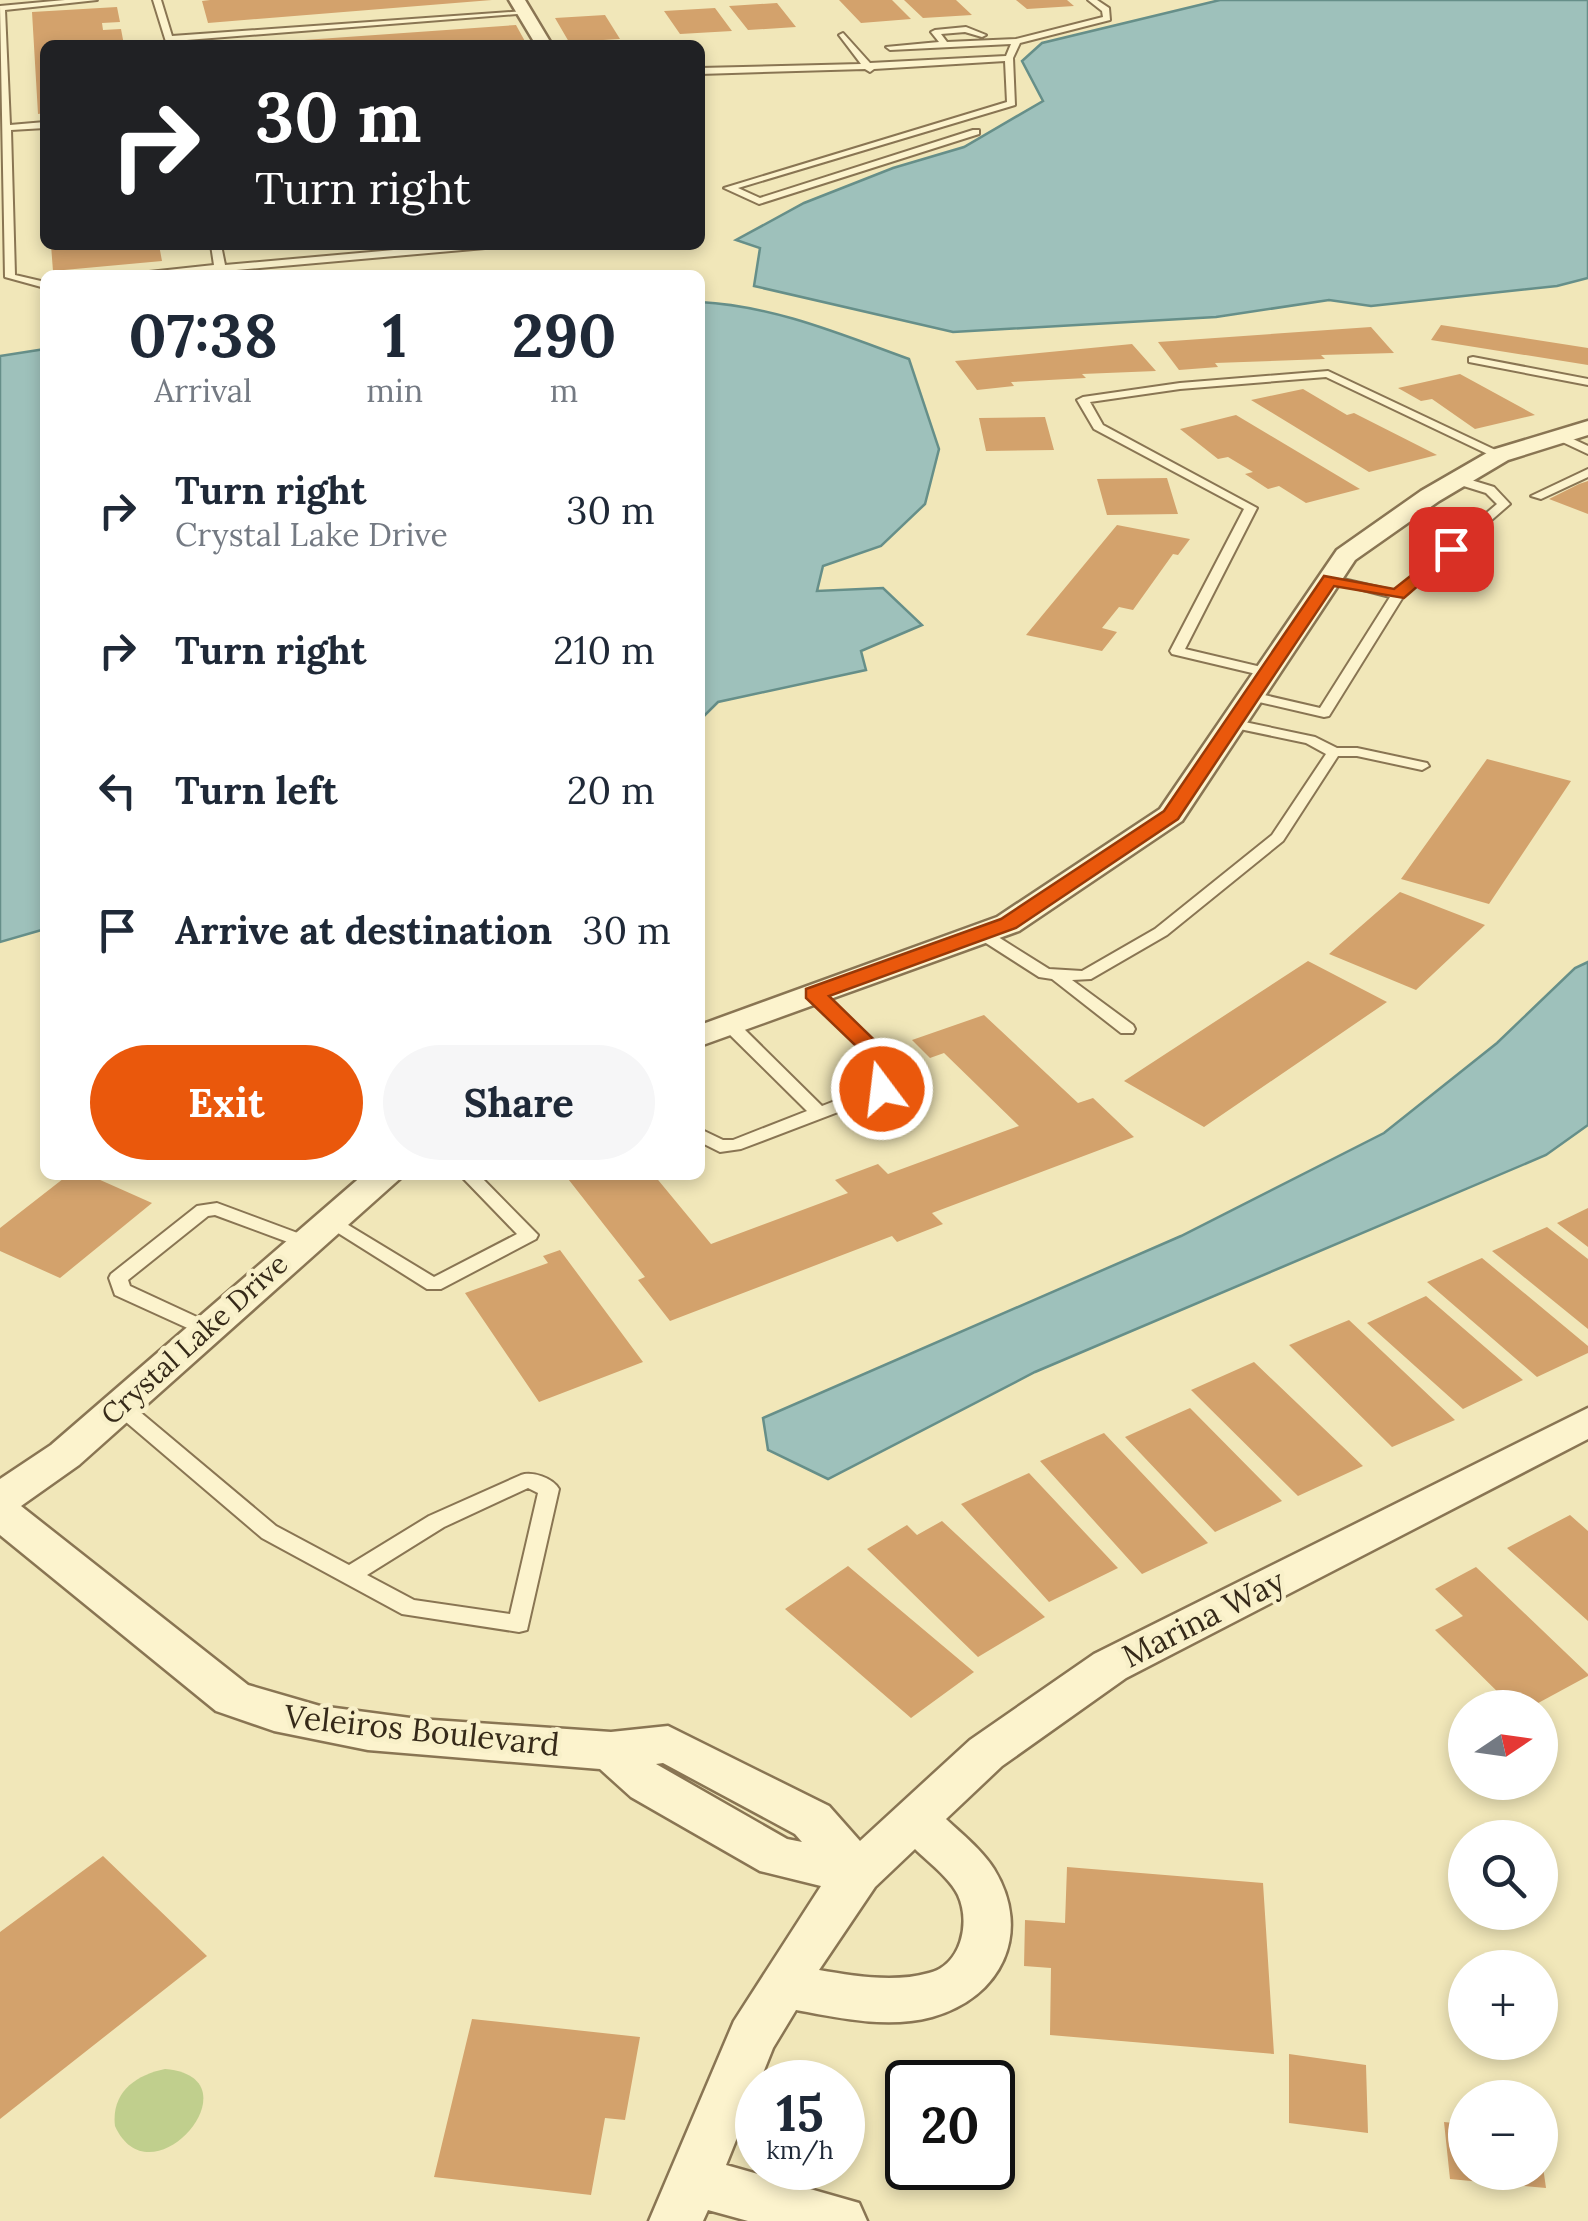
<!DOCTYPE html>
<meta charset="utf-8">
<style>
body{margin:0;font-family:Lora,serif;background:#f6f6f7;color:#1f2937;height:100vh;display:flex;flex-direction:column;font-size:38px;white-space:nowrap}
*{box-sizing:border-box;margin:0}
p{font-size:32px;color:#747a83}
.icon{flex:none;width:55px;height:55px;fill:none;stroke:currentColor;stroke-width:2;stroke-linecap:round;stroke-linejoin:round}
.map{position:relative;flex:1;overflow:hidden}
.panel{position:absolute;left:40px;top:270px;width:665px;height:910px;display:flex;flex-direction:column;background:#fff;border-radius:15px;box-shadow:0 5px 15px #0003}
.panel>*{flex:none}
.hud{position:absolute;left:40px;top:40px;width:665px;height:210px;border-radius:15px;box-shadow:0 5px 15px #0003;background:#202124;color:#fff;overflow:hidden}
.needle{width:65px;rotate:77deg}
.fabs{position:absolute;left:1448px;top:1690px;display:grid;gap:20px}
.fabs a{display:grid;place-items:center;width:110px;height:110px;border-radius:50%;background:#fff;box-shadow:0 5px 15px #0003;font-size:50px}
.speed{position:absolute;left:735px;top:2060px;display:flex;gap:20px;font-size:50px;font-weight:700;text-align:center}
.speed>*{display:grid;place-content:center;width:130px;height:130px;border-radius:50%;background:#fff;box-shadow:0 5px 15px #0003;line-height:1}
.speed small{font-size:25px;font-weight:400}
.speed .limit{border:5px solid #111;border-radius:15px;background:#fff;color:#111}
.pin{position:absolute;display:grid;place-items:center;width:85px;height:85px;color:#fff;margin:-42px;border-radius:20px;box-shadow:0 5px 15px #0006}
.me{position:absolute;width:110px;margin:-55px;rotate:345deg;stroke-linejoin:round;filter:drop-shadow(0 0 8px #0008)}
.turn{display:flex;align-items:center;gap:35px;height:210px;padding:0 50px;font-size:45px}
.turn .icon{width:130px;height:130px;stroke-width:2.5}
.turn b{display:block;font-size:70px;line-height:85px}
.eta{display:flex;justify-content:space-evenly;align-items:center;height:170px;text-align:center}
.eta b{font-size:60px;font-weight:800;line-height:70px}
.cta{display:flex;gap:20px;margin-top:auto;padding:20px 50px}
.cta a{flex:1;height:115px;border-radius:60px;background:#ea580c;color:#fff;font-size:40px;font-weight:800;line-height:115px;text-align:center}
.cta a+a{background:#f6f6f7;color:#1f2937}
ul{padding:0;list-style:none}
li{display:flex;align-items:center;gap:30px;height:140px;padding:0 50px}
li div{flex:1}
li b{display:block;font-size:38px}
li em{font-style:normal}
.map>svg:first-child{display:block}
.green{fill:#c0cf8d}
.water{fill:#9ec1bb;stroke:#668f89;stroke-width:2.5}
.building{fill:#d3a26c}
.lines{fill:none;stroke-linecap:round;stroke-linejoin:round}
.service-casing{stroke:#897553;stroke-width:4}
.minor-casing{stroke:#897553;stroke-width:5}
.service{fill:#fcf3cd;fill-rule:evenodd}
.minor{fill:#fcf3cd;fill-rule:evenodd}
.route{fill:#ea580c;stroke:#983908;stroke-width:2.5}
.labels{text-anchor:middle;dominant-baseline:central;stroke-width:9;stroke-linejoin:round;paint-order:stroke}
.street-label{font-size:28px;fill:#362a19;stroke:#f8f0c9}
.near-street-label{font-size:32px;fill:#362a19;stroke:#f8f0c9}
</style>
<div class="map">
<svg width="1588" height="2221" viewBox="0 0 1588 2221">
<rect width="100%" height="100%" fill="#f1e7b9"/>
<!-- green -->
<path class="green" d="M165,2069C261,2077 151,2206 115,2126C111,2093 135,2075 165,2069Z"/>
<!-- water -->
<path class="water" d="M1220,0H1588V278L1557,286L1371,306L1329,300L1216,317L953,332L754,286L760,248L736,240L804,203L893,168L964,147L1043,101L1022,61L1042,43Z
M700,302C774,306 840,334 909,359L939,449L925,504L881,546L823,566L817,591L883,588L922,625L861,651L866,670L718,702L700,720Z
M45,349V929L0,942V356Z
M1588,962V1125L1546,1155L1035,1372L828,1479L768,1450L763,1418L1181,1236L1384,1133L1497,1043L1575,968Z"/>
<!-- building -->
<path class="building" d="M492,0L208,23L202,1L210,0Z
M839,0H892L911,19L861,23Z
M904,0H956L972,15L923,18Z
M1016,0H1067L1074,6L1027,9Z
M777,3L796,27L748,30L729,6Z
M117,7L120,22L102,23L103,30L121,29L124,45H45V113L38,114L32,12Z
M715,8L732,31L680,34L664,11Z
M605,15L620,39L569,42L555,18Z
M516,25L527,45H277L276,42Z
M51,245H159L162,261L53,271Z
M1441,325L1588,348V365L1431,340Z
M1371,327L1394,353L1321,355L1325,359L1215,363L1218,367L1179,370L1158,342Z
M1132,344L1156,371L1082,374L1086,378L1011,382L1014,386L977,390L955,361Z
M1460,374L1535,415L1475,429L1432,399L1421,401L1398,388Z
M1303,389L1347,415L1354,413L1437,455L1369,472L1251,400Z
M1236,415L1360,489L1306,503L1279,486L1268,489L1245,474L1253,472L1228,457L1218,459L1180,429Z
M1045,417L1054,450L986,451L979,418Z
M1167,478L1178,514L1107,515L1097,479Z
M1588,481V514L1549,499L1579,484Z
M1117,525L1190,539L1178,555L1173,554L1133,610L1119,607L1102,628L1117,632L1102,651L1026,635Z
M1487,759L1571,781L1489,904L1401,879Z
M1400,892L1485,925L1416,990L1329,954Z
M1308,961L1387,1002L1204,1127L1124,1081Z
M984,1015L1078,1103L1093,1098L1134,1137L932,1213L943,1224L897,1242L892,1236L670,1321L638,1280L645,1277L565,1175H654L711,1244L848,1193L835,1180L878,1164L888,1174L1019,1126L944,1053L930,1058L912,1040Z
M68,1175H89L152,1203L60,1278L0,1251V1228Z
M1588,1208V1247L1557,1223Z
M1547,1227L1588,1259V1329L1492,1251Z
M560,1250L643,1362L539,1402L465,1293L548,1263L543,1256Z
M1482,1258L1588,1346V1353L1537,1377L1427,1282Z
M1426,1296L1523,1380L1463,1409L1367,1323Z
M1349,1320L1455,1420L1392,1447L1289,1345Z
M1254,1362L1363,1466L1298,1496L1191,1390Z
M1190,1408L1282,1501L1215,1532L1125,1437Z
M1104,1433L1208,1543L1142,1574L1040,1461Z
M1029,1473L1118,1568L1049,1602L961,1504Z
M1570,1515L1588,1531V1621L1507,1548Z
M942,1521L1045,1617L978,1657L867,1549L907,1525L917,1535Z
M848,1566L974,1672L911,1718L785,1609Z
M1476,1567L1588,1674V1676L1529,1708H1514L1435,1630L1463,1616L1435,1589Z
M103,1856L207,1956L0,2119V1932Z
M1067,1867L1263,1883L1274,2054L1050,2035L1051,1968L1024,1966L1025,1920L1065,1923Z
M472,2019L640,2037L625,2120L605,2118L591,2195L434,2177Z
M1289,2054L1366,2065L1368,2133L1289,2123Z
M1444,2122L1465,2124V2172H1540L1542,2160L1546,2188L1450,2179Z"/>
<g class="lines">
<!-- service casing -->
<g class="service-casing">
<path id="service" d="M65,0H97L5,10L10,125L45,122V128L11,130L15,275L45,282V288L5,277L0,6Z
M153,0H161L172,36L525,11L529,13L174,41L175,45H167Z
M1088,0H1097L1109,8L1110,20L1020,43L1013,58L1015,105L738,188L760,198L973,130H979V134L759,204L724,188L1007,102L1005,61L874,69L870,72L865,69L700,74V68L861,64L839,35L843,33L870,63L1006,56L1011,44L890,50L886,47L939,42L931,32L935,30L966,27L986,35L982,37L965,32L941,34L947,42L1016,39L1103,17L1102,11Z
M211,245H221L225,265L450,245H490L485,248L180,275H144L149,272L214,265Z
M1473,357L1588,379V385L1469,362V358Z
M1328,371L1506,455L1496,458L1326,377L1180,389L1090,402L1103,425L1257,508L1185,649L1274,670L1276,673L1269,677L1172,654L1170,651L1244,509L1094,429L1077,400L1083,397L1180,383Z
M1560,433L1588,446V454L1556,439V435Z
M1588,469V477L1541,499L1531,496Z
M1458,476L1494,487L1510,504L1403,597L1329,716L1324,717L1246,699L1244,696L1251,692L1320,708L1390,597L1324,580L1330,576L1395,591L1497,504L1486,493L1454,483V477Z
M1235,720L1315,737L1337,748H1357L1427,763L1429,766L1422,770L1357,756H1338L1283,841L1167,935L1091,979L1072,980L1133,1025L1135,1029L1133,1033H1121L1052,979L1039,977L975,936L973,933L975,930H987L1049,969L1082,971L1155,929L1272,835L1326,754L1306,743L1230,727V721Z
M814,989L820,990L893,1059L899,1080L888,1093L741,1149L720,1152L700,1142V1129L723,1140H733L807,1111L724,1029L722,1025L724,1021H736L822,1106L876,1085L881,1079L879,1065L808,998L806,994Z
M460,1175H479L538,1235L536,1239L441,1289H427L319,1221L321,1217H335L434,1277L517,1234Z
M217,1203L311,1238L313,1242L304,1248L215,1215L208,1216L128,1280L130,1286L212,1324L215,1329L212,1334L205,1336L115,1295L109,1278L111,1274L197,1206Z
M120,1399L127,1401L276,1526L349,1565L429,1516L521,1475C532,1471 553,1478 559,1489L527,1630L519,1632L402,1614L262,1538L113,1411L110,1406L113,1401ZM528,1488L538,1493L510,1614L414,1600L367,1575L444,1527Z"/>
</g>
<!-- minor casing -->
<g class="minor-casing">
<path id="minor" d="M509,0H525L552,45H536Z
M1588,421V435L1508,460L1439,501L1355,560L1182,821L1019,931L700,1046V1025L997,917L1160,809L1337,550L1421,491L1492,450Z
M363,1175H404L79,1465L21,1506L248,1685L320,1706L418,1719L611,1732L668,1726L829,1806L860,1841L970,1740L1094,1654L1588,1408V1439L1126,1678L1002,1766L946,1819C963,1835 982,1850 994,1869C1033,1933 1001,1998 932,2017C888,2029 839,2018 796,2010L773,2048L726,2165L859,2203L867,2221H748L708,2210L703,2221H649L734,2021L821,1886L760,1871L631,1797L600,1769L368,1750L274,1731L216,1711L0,1535V1479L51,1445ZM663,1763L795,1834L802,1842L787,1839L656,1764ZM915,1849C928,1862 950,1878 958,1895C971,1923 961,1965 929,1973C894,1983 854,1976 819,1970L875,1887Z"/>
</g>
<!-- service -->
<use href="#service" class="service"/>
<!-- minor -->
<use href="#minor" class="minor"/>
</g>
<!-- route -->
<path class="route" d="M1451,544L1459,549L1457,552L1404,598L1334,586L1178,819L1016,928L829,996L898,1063L901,1080L890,1094H875L871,1089L878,1080L876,1065L806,998V989L1001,919L1164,811L1324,576L1394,589Z"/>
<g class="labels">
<!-- street labels -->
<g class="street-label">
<text transform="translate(194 1339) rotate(-42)">Crystal Lake Drive</text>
</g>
<!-- near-street labels -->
<g class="near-street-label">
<text transform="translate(1203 1618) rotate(-27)">Marina Way</text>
<text transform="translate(422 1730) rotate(6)">Veleiros Boulevard</text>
</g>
</g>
</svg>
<div class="fabs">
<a><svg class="needle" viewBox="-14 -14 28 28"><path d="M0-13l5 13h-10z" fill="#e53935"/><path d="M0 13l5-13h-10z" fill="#747a83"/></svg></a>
<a><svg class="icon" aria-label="search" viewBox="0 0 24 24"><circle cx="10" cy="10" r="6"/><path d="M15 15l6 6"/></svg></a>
<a>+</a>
<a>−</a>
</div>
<div class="speed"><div>15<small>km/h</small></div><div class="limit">20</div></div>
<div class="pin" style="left:1451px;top:549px;background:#d93025"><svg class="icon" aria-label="arrive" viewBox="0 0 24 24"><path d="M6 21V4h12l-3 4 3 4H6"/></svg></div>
<svg class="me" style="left:882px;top:1089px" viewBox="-20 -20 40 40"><circle r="17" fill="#ea580c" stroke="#fff" stroke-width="3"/><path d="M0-11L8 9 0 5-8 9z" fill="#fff"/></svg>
<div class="hud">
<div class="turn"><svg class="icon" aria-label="right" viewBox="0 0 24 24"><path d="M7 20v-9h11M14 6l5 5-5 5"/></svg><div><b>30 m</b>Turn right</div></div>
</div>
<section class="panel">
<div class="eta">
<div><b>07:38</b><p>Arrival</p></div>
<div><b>1</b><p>min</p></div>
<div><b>290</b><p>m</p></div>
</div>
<ul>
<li><svg class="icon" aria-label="right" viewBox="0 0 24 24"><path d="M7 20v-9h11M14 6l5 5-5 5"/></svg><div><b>Turn right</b><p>Crystal Lake Drive</p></div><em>30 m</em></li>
<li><svg class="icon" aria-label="right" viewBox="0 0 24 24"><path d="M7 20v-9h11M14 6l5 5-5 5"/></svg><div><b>Turn right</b></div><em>210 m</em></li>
<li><svg class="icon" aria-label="left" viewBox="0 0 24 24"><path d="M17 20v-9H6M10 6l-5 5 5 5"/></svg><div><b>Turn left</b></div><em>20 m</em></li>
<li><svg class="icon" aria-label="arrive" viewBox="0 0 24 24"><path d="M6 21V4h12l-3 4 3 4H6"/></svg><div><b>Arrive at destination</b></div><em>30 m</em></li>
</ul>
<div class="cta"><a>Exit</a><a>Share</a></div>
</section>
</div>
